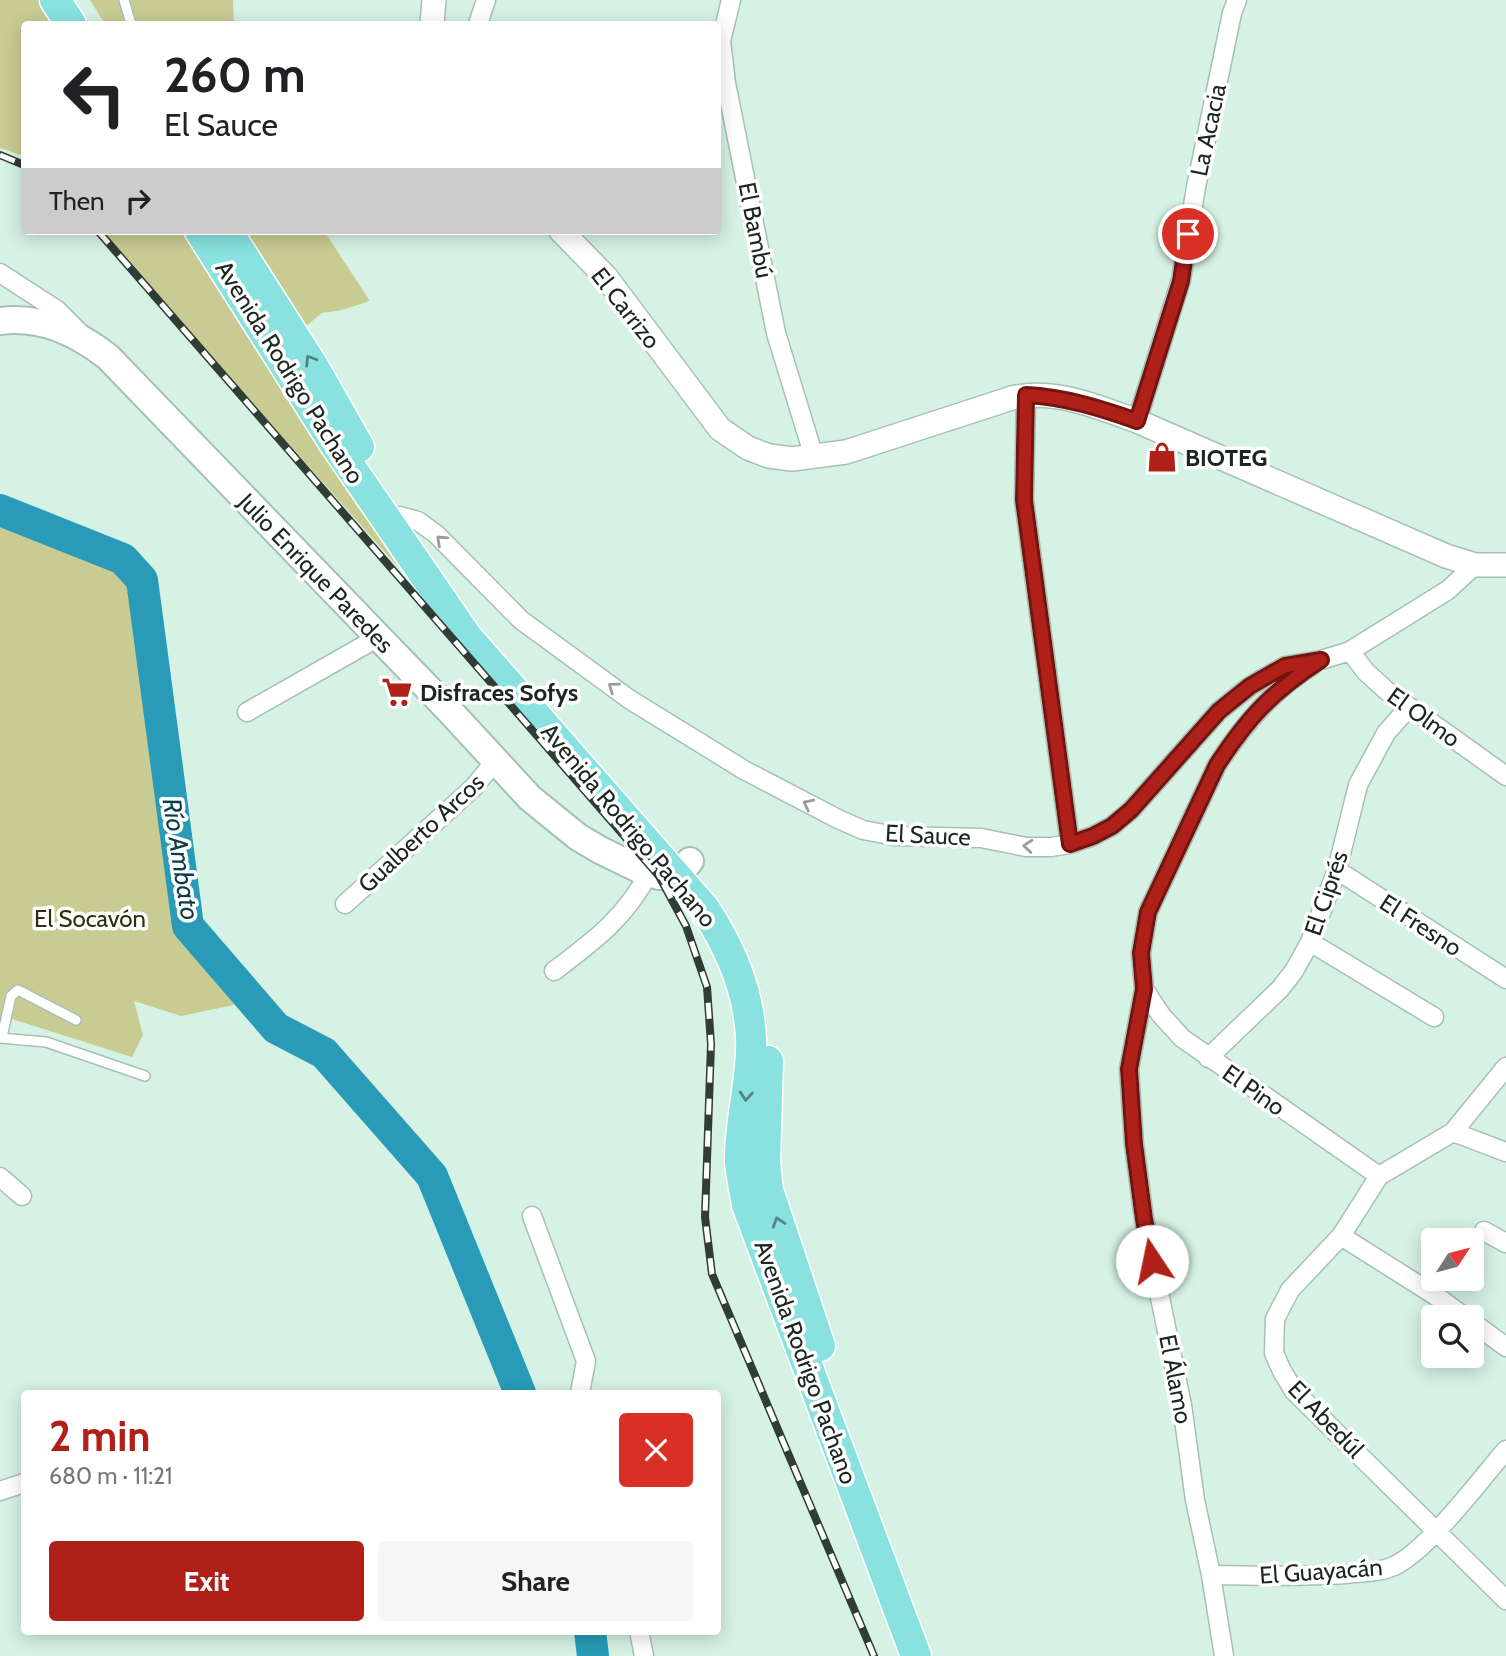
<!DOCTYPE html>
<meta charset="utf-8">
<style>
body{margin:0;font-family:Cabin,sans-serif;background:#f6f6f6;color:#202124;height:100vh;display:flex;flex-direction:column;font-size:26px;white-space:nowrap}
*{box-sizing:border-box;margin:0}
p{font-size:23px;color:#757577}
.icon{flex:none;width:38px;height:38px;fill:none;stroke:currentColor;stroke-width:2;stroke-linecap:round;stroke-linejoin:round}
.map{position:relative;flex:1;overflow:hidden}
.side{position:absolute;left:21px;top:1390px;width:700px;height:245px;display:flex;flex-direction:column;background:#fff;border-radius:7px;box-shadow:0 4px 18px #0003}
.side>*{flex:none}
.top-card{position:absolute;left:21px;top:21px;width:700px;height:214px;border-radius:7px;box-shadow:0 4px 18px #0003;background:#fff;color:#202124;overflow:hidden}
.needle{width:46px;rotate:54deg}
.controls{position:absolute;left:1421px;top:1228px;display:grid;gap:14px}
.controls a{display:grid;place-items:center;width:63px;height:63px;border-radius:7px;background:#fff;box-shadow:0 4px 18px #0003;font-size:35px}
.pin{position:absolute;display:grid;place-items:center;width:60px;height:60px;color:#fff;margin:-30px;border:4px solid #fff;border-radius:50%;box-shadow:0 2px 7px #0007}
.me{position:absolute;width:77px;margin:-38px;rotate:349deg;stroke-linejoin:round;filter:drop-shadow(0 0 5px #0008)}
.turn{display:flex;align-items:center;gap:24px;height:147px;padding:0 28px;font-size:32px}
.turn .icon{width:91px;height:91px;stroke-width:2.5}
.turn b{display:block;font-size:49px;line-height:60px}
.then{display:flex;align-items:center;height:66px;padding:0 28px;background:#0003;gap:14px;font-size:26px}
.round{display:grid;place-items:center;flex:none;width:74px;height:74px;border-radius:7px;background:#f6f6f6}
.head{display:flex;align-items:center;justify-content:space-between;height:119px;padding:0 28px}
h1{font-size:42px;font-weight:800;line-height:52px;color:#af2019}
.cta{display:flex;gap:14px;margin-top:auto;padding:14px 28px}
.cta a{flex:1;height:80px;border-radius:7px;background:#af2019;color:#fff;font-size:28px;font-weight:800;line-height:80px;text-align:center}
.cta a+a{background:#f6f6f6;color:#202124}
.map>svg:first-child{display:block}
.green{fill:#c9cc92}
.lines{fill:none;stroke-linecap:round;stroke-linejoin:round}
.river{stroke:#299bb8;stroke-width:32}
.service-casing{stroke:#a6c1b4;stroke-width:12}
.minor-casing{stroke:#a6c1b4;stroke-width:21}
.tertiary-casing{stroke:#a6c1b4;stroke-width:26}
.secondary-casing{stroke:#a6c1b4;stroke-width:30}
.primary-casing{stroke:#fff;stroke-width:33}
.service{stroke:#fff;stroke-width:9}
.minor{stroke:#fff;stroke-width:18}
.tertiary{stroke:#fff;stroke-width:23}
.secondary{stroke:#fff;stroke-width:26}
.primary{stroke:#89e2df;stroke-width:30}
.rail-casing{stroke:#303c36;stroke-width:8}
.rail{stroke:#fff;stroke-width:5;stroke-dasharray:16;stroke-linecap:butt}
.oneway{stroke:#528480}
.oneway2{stroke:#999d9b}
.route-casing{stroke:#721510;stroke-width:18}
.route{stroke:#af2019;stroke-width:12}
.labels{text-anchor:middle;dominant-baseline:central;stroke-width:7;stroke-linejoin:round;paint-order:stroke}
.street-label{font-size:24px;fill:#1c2621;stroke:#fff}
.poi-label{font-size:24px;font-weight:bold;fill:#1c2621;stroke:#fff;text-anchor:start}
.park-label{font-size:24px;fill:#2e2f0a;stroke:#fff}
.water-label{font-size:26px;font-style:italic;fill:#0b3c49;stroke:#fff}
</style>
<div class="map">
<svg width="1506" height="1656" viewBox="0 0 1506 1656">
<rect width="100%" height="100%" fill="#d6f2e4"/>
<!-- green -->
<path class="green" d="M0,0H44L59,24H24V156L0,148Z
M90,0H233L234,24H105Z
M100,231H189L398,567Z
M236,231H324L370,301L342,310L322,313L300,331Z
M0,527L116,566L134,585L143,621L159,762L183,928L234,1005L181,1016L134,1001L143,1035L132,1057L12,1019L0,1024Z"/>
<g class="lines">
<!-- river -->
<path class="river" d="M0,510L123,559L142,580L188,926L276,1028L324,1053L432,1176L520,1393
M590,1631L593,1656"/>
<!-- service casing -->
<g class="service-casing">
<path id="service" d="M124,0L131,24
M2,1037L11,996L18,990L76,1020
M0,1038L46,1042L145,1076"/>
</g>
<!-- minor casing -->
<g class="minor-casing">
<path id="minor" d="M731,0L721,41L726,83L776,333L814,457
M478,24L486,0
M0,273L57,310L79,332
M1026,395L1024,500L1070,844
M1137,421L1181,280L1196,187L1232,13L1237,0
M386,522L400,516L418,521L436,534L521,620L629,699L744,770L838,819L863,830L895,836L981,838L1026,847H1051L1070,844L1093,836L1112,826L1131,810L1219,711L1250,686L1285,666L1321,660L1350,651L1448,590L1475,565
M1350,651L1366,672L1387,691L1506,776
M247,712L377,638
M1337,870L1506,979
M345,904L474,787L496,760
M1310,942L1434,1017
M554,971C595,940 624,919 649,873
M1144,989L1161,1015L1182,1038L1379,1176
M1208,1058L1280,989L1294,971L1310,942L1337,870L1358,785L1386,733L1409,707
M1506,1067L1453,1132L1379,1176L1341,1236L1290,1290L1275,1319L1274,1353L1282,1371L1294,1391L1506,1600
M1453,1132L1506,1152
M0,1177L22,1196
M532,1216L586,1361L580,1393
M1484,1231L1506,1243
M1341,1236L1436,1296L1466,1318
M1472,1322L1506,1347
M0,1491L24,1483
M1211,1575C1257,1576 1301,1577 1346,1574C1362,1572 1379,1573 1394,1566C1428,1550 1480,1480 1506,1450
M639,1631L644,1656
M1224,1656L1211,1575L1195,1500L1182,1405L1144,1219L1134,1144L1129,1069L1144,989L1141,953L1148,912L1217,765C1244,724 1272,691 1313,665"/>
</g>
<!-- tertiary casing -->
<g class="tertiary-casing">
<path id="tertiary" d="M432,24L434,0
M561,231L606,277L720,429L748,448L769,456L792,459L846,452L1012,398C1054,388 1098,407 1137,421L1446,556L1475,565H1506"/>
</g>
<!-- secondary casing -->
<g class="secondary-casing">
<path id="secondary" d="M0,321C41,316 76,332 108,357L447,708L530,798L578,837L600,850L643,871L659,876H677L690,861"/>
</g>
<!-- primary casing -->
<g class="primary-casing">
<path id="primary" d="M55,0L71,24
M200,231L334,443L467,637L704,908C730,947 749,991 751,1038C753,1079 739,1121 740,1162C741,1176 745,1191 747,1205L916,1656
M227,231L313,366L359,447
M768,1061L765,1162L768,1190L820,1346"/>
</g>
<!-- service -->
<use href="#service" class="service"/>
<!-- minor -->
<use href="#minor" class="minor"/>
<!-- tertiary -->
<use href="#tertiary" class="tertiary"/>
<!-- secondary -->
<use href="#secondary" class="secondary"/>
<!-- primary -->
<use href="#primary" class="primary"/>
<!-- rail casing -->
<g class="rail-casing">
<path id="rail" d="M0,155L24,165
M98,231L659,876L686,926L707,987L711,1044L705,1217L712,1274L874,1656"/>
</g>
<!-- rail -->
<use href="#rail" class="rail"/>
</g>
<!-- one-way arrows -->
<defs><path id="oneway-chevron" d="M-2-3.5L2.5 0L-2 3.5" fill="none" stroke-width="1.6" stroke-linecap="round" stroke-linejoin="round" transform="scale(1.75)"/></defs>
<g class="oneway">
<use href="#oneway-chevron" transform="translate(310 360) rotate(-122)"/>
<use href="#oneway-chevron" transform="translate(746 1096) rotate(95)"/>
<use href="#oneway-chevron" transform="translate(778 1222) rotate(-108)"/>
</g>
<g class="oneway2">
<use href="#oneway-chevron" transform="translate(441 540) rotate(-137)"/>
<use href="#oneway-chevron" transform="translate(613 687) rotate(-144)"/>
<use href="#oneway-chevron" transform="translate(808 804) rotate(-153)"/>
<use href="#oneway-chevron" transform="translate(1028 846) rotate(-175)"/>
</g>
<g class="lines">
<!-- route casing -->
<g class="route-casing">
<path id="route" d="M1152,1261L1144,1219L1134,1144L1129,1069L1144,989L1141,953L1148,912L1217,765C1249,716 1273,691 1321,660L1285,666L1250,686L1219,711L1131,810L1112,826L1093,836L1070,844L1024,500L1026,395C1065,397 1100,408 1137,421L1181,281L1188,234"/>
</g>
<!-- route -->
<use href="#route" class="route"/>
</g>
<!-- icons -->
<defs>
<g id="shop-bare" transform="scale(2.415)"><path d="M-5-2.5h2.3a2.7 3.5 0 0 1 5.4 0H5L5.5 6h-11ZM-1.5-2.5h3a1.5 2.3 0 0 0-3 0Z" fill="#af2019" stroke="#fff" stroke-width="2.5" paint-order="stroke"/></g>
<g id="supermarket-bare" transform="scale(2.415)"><path d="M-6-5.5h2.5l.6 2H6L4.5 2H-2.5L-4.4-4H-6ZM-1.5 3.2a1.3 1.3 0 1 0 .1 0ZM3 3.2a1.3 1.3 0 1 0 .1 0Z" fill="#af2019" stroke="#fff" stroke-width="2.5" paint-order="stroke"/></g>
</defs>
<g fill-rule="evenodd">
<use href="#shop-bare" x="1162" y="457"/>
<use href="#supermarket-bare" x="397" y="692"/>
</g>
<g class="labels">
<!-- street labels -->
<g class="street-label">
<text transform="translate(1208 130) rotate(-78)">La Acacia</text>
<text transform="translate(756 230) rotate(79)">El Bambú</text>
<text transform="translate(626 308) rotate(52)">El Carrizo</text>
<text transform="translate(290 372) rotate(58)">Avenida Rodrigo Pachano</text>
<text transform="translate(316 573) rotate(46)">Julio Enrique Paredes</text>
<text transform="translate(1424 717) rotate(36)">El Olmo</text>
<text transform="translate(629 825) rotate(50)">Avenida Rodrigo Pachano</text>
<text transform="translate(421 833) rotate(-43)">Gualberto Arcos</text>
<text transform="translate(928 835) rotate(3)">El Sauce</text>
<text transform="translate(1326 893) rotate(-71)">El Ciprés</text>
<text transform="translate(1421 925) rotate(33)">El Fresno</text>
<text transform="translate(1254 1090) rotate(35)">El Pino</text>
<text transform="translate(806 1362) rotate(70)">Avenida Rodrigo Pachano</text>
<text transform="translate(1176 1379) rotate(79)">El Álamo</text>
<text transform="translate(1326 1419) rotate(46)">El Abedúl</text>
<text transform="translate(1321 1571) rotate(-4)">El Guayacán</text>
</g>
<!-- poi labels -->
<g class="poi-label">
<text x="1185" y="457">BIOTEG</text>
<text x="420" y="692">Disfraces Sofys</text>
</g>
<!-- park labels -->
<g class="park-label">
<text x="90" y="918">El Socavón</text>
</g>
<!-- water labels -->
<g class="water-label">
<text transform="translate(181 859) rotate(81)">Río Ambato</text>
</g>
</g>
</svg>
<div class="controls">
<a><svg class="needle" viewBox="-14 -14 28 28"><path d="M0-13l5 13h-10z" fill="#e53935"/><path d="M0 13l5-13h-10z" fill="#757577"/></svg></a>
<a><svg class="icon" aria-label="search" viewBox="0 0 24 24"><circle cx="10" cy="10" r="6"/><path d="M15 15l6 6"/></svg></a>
</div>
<div class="pin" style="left:1188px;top:234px;background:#d93025"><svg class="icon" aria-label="arrive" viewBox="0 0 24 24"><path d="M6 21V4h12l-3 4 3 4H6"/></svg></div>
<svg class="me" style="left:1152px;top:1261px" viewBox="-20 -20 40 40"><circle r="19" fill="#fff"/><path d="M0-13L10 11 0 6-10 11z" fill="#af2019"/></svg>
<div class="top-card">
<div class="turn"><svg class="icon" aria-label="left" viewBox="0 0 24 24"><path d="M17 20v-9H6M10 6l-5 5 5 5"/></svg><div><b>260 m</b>El Sauce</div></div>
<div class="then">Then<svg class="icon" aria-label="right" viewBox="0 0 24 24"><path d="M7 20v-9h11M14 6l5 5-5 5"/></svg></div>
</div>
<section class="side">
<div class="head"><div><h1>2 min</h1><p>680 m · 11:21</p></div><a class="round" style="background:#d93025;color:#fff"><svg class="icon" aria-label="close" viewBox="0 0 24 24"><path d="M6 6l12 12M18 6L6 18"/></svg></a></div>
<div class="cta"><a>Exit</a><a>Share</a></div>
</section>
</div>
